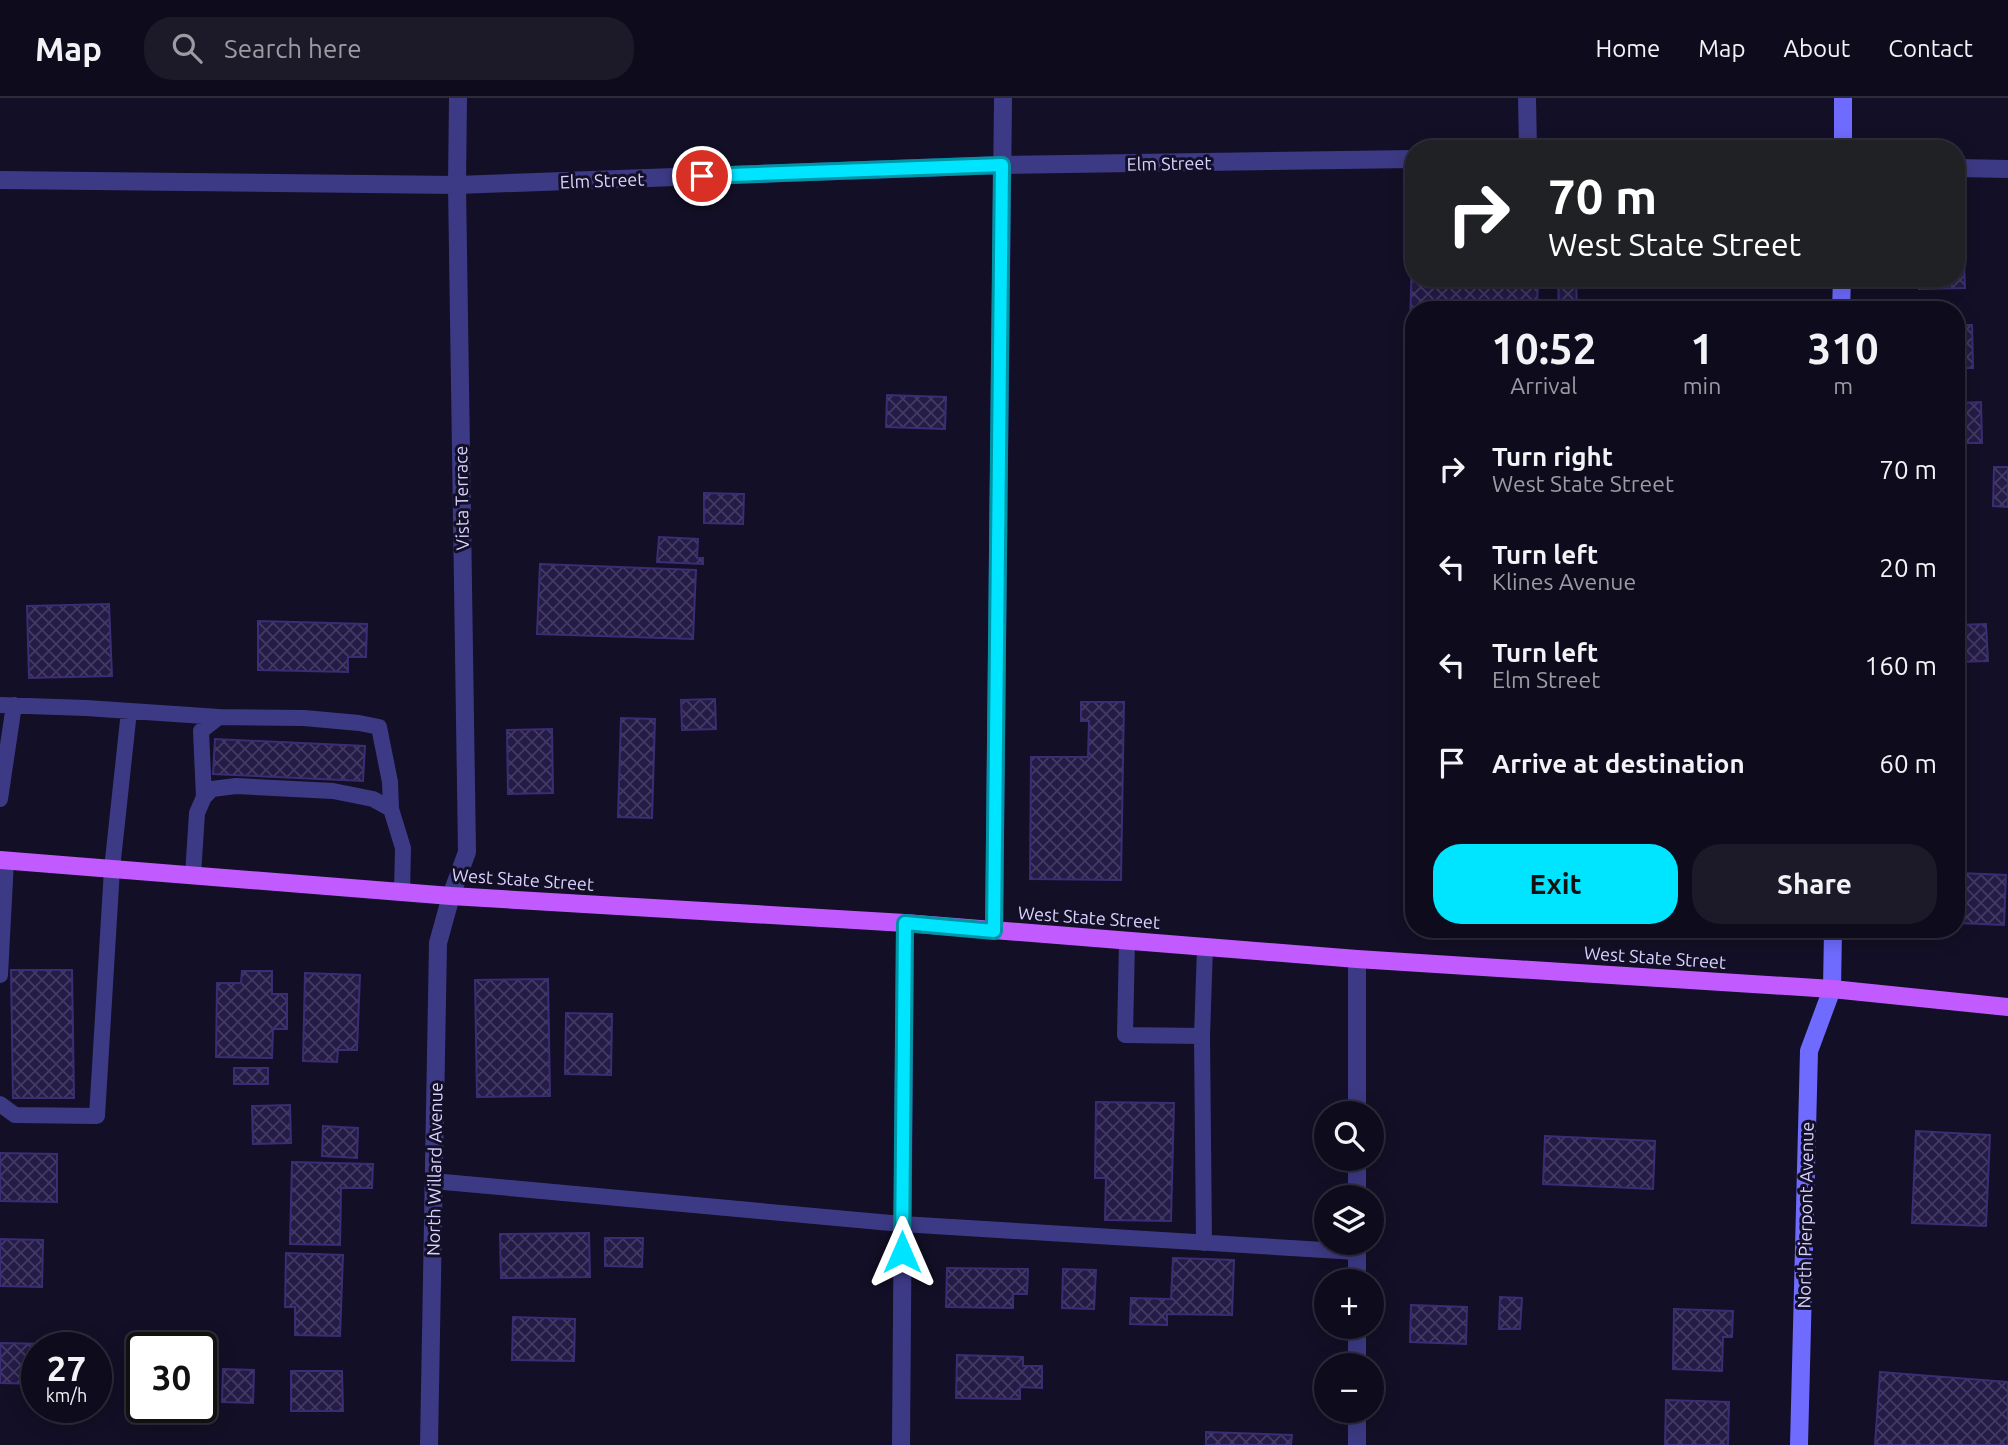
<!DOCTYPE html>
<meta charset="utf-8">
<style>
body{margin:0;font-family:Ubuntu,sans-serif;background:#1c1929;color:#f1f3f6;height:100vh;display:flex;flex-direction:column;font-size:26px;white-space:nowrap}
*{box-sizing:border-box;margin:0}
p{font-size:23px;color:#9b9ba3}
.icon{flex:none;width:38px;height:38px;fill:none;stroke:currentColor;stroke-width:2;stroke-linecap:round;stroke-linejoin:round}
.map{position:relative;flex:1;overflow:hidden}
.side{position:absolute;left:1405px;top:203px;width:560px;height:637px;display:flex;flex-direction:column;background:#0e0b1c;border-radius:28px;box-shadow:0 4px 18px #0003,0 0 0 2px #2e2b3b}
.side>*{flex:none}
.hud{position:absolute;left:1405px;top:42px;width:560px;height:147px;border-radius:28px;box-shadow:0 4px 18px #0003,0 0 0 2px #2e2b3b;background:#202124;color:#fff;overflow:hidden}
.tools{position:absolute;left:1314px;top:1003px;display:grid;gap:14px}
.tools a{display:grid;place-items:center;width:70px;height:70px;border-radius:50%;background:#0e0b1c;box-shadow:0 4px 18px #0003,0 0 0 2px #2e2b3b;font-size:35px}
.speed{position:absolute;left:21px;top:1234px;display:flex;gap:14px;font-size:35px;font-weight:700;text-align:center}
.speed>*{display:grid;place-content:center;width:91px;height:91px;border-radius:50%;background:#0e0b1c;box-shadow:0 4px 18px #0003,0 0 0 2px #2e2b3b;line-height:1}
.speed small{font-size:18px;font-weight:400}
.speed .limit{border:4px solid #111;border-radius:10px;background:#fff;color:#111}
.pin{position:absolute;display:grid;place-items:center;width:60px;height:60px;color:#fff;margin:-30px;border:4px solid #fff;border-radius:50%;box-shadow:0 2px 7px #0007}
.me{position:absolute;width:77px;margin:-38px;rotate:0deg;stroke-linejoin:round;filter:drop-shadow(0 0 5px #0008)}
.turn{display:flex;align-items:center;gap:24px;height:147px;padding:0 28px;font-size:32px}
.turn .icon{width:91px;height:91px;stroke-width:2.5}
.turn b{display:block;font-size:49px;line-height:60px}
.eta{display:flex;justify-content:space-evenly;align-items:center;height:119px;text-align:center}
.eta b{font-size:42px;font-weight:700;line-height:49px}
.primary-button{display:flex;gap:14px;margin-top:auto;padding:14px 28px}
.primary-button a{flex:1;height:80px;border-radius:28px;background:#00e5ff;color:#111;font-size:28px;font-weight:700;line-height:80px;text-align:center}
.primary-button a+a{background:#1c1929;color:#f1f3f6}
ul{padding:0;list-style:none}
li{display:flex;align-items:center;gap:21px;height:98px;padding:0 28px}
li div{flex:1}
li b{display:block;font-size:26px}
li em{font-style:normal}
header{display:flex;align-items:center;gap:42px;box-sizing:border-box;height:98px;padding:0 35px;background:#0e0b1c;border-bottom:2px solid #2e2b3b}
header strong{font-size:33px}
nav{display:flex;gap:38px;margin-inline-start:auto;font-size:24px}
.search{width:490px;height:63px;background:#1c1929;display:flex;align-items:center;gap:18px;box-sizing:border-box;padding:0 24px;border-radius:28px;color:#9b9ba3;font-size:26px}
.map>svg:first-child{display:block}
.building{fill:url(#building-cross-hatch);stroke:#3b2d73;stroke-width:2}
.lines{fill:none;stroke-linecap:round;stroke-linejoin:round}
.lane{stroke:#3d3a85;stroke-width:16}
.street{stroke:#3d3a85;stroke-width:18}
.secondary{stroke:#6f6bff;stroke-width:18}
.primary{stroke:#c25bff;stroke-width:18}
.route-casing{stroke:#0095a6;stroke-width:18}
.route{stroke:#00e5ff;stroke-width:12}
.labels{text-anchor:middle;dominant-baseline:central;stroke-width:6;stroke-linejoin:round;paint-order:stroke}
.street-label{font-size:18px;fill:#d9d4ff;stroke:#130f26}
</style>
<header>
<strong>Map</strong>
<div class="search"><svg class="icon" aria-label="search" viewBox="0 0 24 24"><circle cx="10" cy="10" r="6"/><path d="M15 15l6 6"/></svg>Search here</div>
<nav><a>Home</a><a>Map</a><a>About</a><a>Contact</a></nav>
</header>
<div class="map">
<svg width="2008" height="1347" viewBox="0 0 2008 1347">
<defs>
<pattern id="building-cross-hatch" width="8" height="8" patternUnits="userSpaceOnUse" patternTransform="scale(1.75)"><rect width="8" height="8" fill="#241b47"/><path d="M0 0l8 8M0 8l8-8" fill="none" stroke="#433b63"/></pattern>
</defs>
<rect width="100%" height="100%" fill="#130f26"/>
<!-- building -->
<path class="building" d="M1412,154H1414V180H1538L1537,212H1414V304H1408Z
M1956,163H1964L1965,190L1919,191V180H1956Z
M1558,180H1576L1577,212H1559Z
M1956,227H1972L1973,270H1956Z
M887,297L946,299L945,331L886,329Z
M1981,304L1982,345H1956V305Z
M1994,369H2008V409L1993,408Z
M704,395L744,396L743,426L704,425Z
M659,439L698,441L697,460H703V466L657,464Z
M540,466L696,472L693,541L537,536Z
M109,506L112,578L29,580L27,508Z
M258,523L367,526L366,559H348V574L258,572Z
M1986,526L1988,563L1956,564V527Z
M715,601L716,631L682,632L681,602Z
M1081,604H1124L1121,782L1030,781L1031,659H1088L1089,623H1081Z
M621,620L655,621L652,720L618,719Z
M552,631L553,695L508,696L507,632Z
M215,641L365,648L363,683L213,676Z
M1960,775L2006,777L2004,827L1958,825Z
M11,872H72L74,1000H13Z
M242,873H272V896H287V931H273L272,960L216,959L217,885H241Z
M305,875L360,877L357,952H338L337,964L303,963Z
M548,881L550,998L477,999L475,882Z
M566,915L612,916L611,977L565,976Z
M234,970H268V986H234Z
M1096,1004L1174,1005L1171,1123L1105,1122L1106,1080H1095Z
M290,1007L291,1045L253,1046L252,1008Z
M323,1028L358,1030L357,1060L322,1058Z
M1916,1033L1990,1037L1986,1128L1912,1125Z
M1545,1038L1655,1043L1653,1091L1543,1086Z
M0,1055L57,1056V1104L0,1103Z
M292,1064L373,1066L372,1090H341L340,1147L290,1146Z
M589,1135L590,1179L501,1180L500,1136Z
M605,1140H643L642,1169L605,1168Z
M0,1141L43,1142L42,1189L0,1188Z
M286,1155L343,1157L340,1238L295,1237V1209H285Z
M1173,1160L1234,1162L1232,1217L1167,1216V1227L1130,1226L1131,1200L1171,1201Z
M947,1170L1028,1171L1027,1196H1013V1210L946,1209Z
M1063,1171L1096,1172L1094,1211L1062,1210Z
M1500,1199L1522,1200L1520,1231H1499Z
M1411,1207L1467,1209L1466,1246L1410,1244Z
M1674,1211L1733,1213L1732,1239H1723L1722,1273L1673,1271Z
M513,1219L575,1221L574,1263L512,1262Z
M0,1245L46,1246V1250H37V1286L0,1285Z
M957,1257L1023,1259V1268H1042V1290L1020,1289V1301L956,1300Z
M223,1271L254,1272L253,1305L222,1304Z
M291,1273H342L343,1313H291Z
M1880,1274L2008,1284V1347H1875Z
M1666,1302L1729,1304L1728,1347H1665Z
M1206,1334L1292,1337L1291,1347H1206Z"/>
<g class="lines">
<!-- lane -->
<path class="lane" d="M0,607L86,610L219,619
M204,699L201,633L219,619L304,620L359,625L379,629L390,684L391,711
M0,701L14,607
M193,777L197,715L204,699L212,691L236,688L333,693L373,701L391,711L403,750L402,794
M1127,844L1125,937L1202,938L1205,849
M0,877L6,762
M1202,938L1204,1145
M0,1006L15,1017L97,1018L112,771L129,613
M433,1083L902,1126L1357,1154"/>
<!-- street -->
<path class="street" d="M1527,0L1528,51
M1956,70L2008,71
M0,82L457,87L1002,67L1414,61
M994,833L1003,0
M1357,861V1015
M1357,1060V1099
M1357,1183V1144
M1357,1267V1228
M429,1347L438,845L451,798L467,754L457,87L458,0
M901,1347L905,825
M1357,1347V1312"/>
<!-- secondary -->
<path class="secondary" d="M1843,0V51
M1841,212L1842,180
M1799,1347L1809,953L1832,891L1833,831"/>
<!-- primary -->
<path class="primary" d="M0,762L451,798L905,825L1357,861L1832,891L2008,909"/>
</g>
<g class="lines">
<!-- route casing -->
<g class="route-casing">
<path id="route" d="M702,78L1002,67L994,833L905,825L902,1154"/>
</g>
<!-- route -->
<use href="#route" class="route"/>
</g>
<g class="labels">
<!-- street labels -->
<g class="street-label">
<text transform="translate(1169 65) rotate(-1)">Elm Street</text>
<text transform="translate(602 82) rotate(-2)">Elm Street</text>
<text transform="translate(461 400) rotate(-91)">Vista Terrace</text>
<text transform="translate(523 781) rotate(4)">West State Street</text>
<text transform="translate(1089 819) rotate(4)">West State Street</text>
<text transform="translate(1655 859) rotate(4)">West State Street</text>
<text transform="translate(434 1071) rotate(-89)">North Willard Avenue</text>
<text transform="translate(1805 1117) rotate(-89)">North Pierpont Avenue</text>
</g>
</g>
</svg>
<div class="tools">
<a><svg class="icon" aria-label="search" viewBox="0 0 24 24"><circle cx="10" cy="10" r="6"/><path d="M15 15l6 6"/></svg></a>
<a><svg class="icon" aria-label="layers" viewBox="0 0 24 24"><path d="M12 4l9 5-9 5-9-5zM3 14l9 5 9-5"/></svg></a>
<a>+</a>
<a>−</a>
</div>
<div class="speed"><div>27<small>km/h</small></div><div class="limit">30</div></div>
<div class="pin" style="left:702px;top:78px;background:#d93025"><svg class="icon" aria-label="arrive" viewBox="0 0 24 24"><path d="M6 21V4h12l-3 4 3 4H6"/></svg></div>
<svg class="me" style="left:902px;top:1154px" viewBox="-20 -20 40 40"><path d="M0-17L14 15 0 8-14 15z" fill="#00e5ff" stroke="#fff" stroke-width="4"/></svg>
<div class="hud">
<div class="turn"><svg class="icon" aria-label="right" viewBox="0 0 24 24"><path d="M7 20v-9h11M14 6l5 5-5 5"/></svg><div><b>70 m</b>West State Street</div></div>
</div>
<section class="side">
<div class="eta">
<div><b>10:52</b><p>Arrival</p></div>
<div><b>1</b><p>min</p></div>
<div><b>310</b><p>m</p></div>
</div>
<ul>
<li><svg class="icon" aria-label="right" viewBox="0 0 24 24"><path d="M7 20v-9h11M14 6l5 5-5 5"/></svg><div><b>Turn right</b><p>West State Street</p></div><em>70 m</em></li>
<li><svg class="icon" aria-label="left" viewBox="0 0 24 24"><path d="M17 20v-9H6M10 6l-5 5 5 5"/></svg><div><b>Turn left</b><p>Klines Avenue</p></div><em>20 m</em></li>
<li><svg class="icon" aria-label="left" viewBox="0 0 24 24"><path d="M17 20v-9H6M10 6l-5 5 5 5"/></svg><div><b>Turn left</b><p>Elm Street</p></div><em>160 m</em></li>
<li><svg class="icon" aria-label="arrive" viewBox="0 0 24 24"><path d="M6 21V4h12l-3 4 3 4H6"/></svg><div><b>Arrive at destination</b></div><em>60 m</em></li>
</ul>
<div class="primary-button"><a>Exit</a><a>Share</a></div>
</section>
</div>
